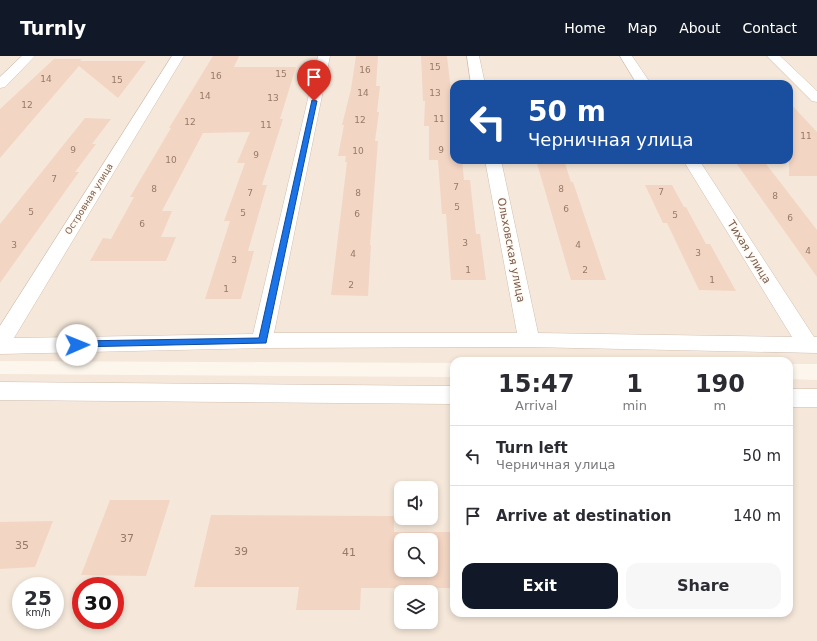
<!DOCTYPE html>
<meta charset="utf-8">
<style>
body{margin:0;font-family:"DejaVu Sans",sans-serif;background:#f7f7f7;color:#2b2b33;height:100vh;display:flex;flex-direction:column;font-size:15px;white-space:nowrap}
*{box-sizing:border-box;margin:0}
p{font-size:13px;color:#7c7c81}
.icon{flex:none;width:22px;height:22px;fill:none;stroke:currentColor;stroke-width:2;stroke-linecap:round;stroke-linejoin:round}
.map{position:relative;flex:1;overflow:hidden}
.details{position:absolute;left:450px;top:301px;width:343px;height:260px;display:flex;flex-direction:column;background:#fff;border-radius:12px;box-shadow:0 2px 6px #0003}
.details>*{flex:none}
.banner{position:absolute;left:450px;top:24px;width:343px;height:84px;border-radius:12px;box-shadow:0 2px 6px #0003;background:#1a4fa0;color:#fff;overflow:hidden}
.fabs{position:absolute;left:394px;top:425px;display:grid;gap:8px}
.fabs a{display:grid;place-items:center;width:44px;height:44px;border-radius:8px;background:#fff;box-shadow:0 2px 6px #0003;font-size:20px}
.speed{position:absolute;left:12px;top:521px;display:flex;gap:8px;font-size:20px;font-weight:700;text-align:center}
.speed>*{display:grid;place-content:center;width:52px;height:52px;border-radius:50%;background:#fff;box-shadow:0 2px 6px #0003;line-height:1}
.speed small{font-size:10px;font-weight:400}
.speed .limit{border:6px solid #d22;background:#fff;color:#111}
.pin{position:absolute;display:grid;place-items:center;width:34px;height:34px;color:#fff;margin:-41px -17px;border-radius:50% 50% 50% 0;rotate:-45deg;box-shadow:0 0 4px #0007}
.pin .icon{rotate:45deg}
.me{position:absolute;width:44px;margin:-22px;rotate:89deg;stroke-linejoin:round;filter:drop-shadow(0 0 3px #0008)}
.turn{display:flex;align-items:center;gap:14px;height:84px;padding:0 12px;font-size:18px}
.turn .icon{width:52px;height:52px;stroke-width:2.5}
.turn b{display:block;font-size:28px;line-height:34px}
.eta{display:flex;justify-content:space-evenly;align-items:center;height:68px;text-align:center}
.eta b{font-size:24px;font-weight:700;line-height:28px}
.primary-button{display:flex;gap:8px;margin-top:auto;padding:8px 12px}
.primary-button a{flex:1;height:46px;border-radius:12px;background:#111827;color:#fff;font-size:16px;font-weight:700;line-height:46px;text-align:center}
.primary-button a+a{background:#f7f7f7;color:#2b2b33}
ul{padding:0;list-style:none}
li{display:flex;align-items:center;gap:12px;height:60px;padding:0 12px;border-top:1px solid #e1e1e2}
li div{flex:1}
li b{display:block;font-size:15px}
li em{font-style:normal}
header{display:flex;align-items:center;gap:24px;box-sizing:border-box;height:56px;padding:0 20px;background:#111827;color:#fff}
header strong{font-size:19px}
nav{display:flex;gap:22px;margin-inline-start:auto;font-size:14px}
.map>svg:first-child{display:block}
.residential{fill:#f5e8da;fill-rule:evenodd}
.building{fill:#f3d5c3;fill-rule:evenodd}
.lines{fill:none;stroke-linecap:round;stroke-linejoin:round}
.street-casing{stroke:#d1beb0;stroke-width:1}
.street{fill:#fff;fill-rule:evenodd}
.route{fill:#1a73e8;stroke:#114b97}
.labels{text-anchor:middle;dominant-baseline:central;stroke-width:3;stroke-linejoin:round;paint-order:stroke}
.number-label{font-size:9px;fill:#987a6a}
.far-street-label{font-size:9px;fill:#7a5c4d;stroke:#fffaf3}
.street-label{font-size:11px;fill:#7a5c4d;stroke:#fffaf3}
.near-number-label{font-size:11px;fill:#987a6a}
</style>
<header>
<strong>Turnly</strong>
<nav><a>Home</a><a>Map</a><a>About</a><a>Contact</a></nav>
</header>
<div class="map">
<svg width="817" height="585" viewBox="0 0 817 585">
<rect width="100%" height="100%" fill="#fdf6ec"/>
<!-- residential -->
<path class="residential" d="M0,0H817V308H789V305H454V307L0,305ZM454,28H789V104H454Z
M0,318L454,321V557H789V323L817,324V585H0ZM401,432H431V462H401ZM401,484H431V514H401ZM21,530H55V564H21ZM81,530H115V564H81ZM401,536H431V566H401Z"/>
<!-- building -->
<path class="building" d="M213,0H239L234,11H296L280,63H283L262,129H267L248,195H254L241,243H205L230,165H224L245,107H237L250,76L203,77L162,155H172L161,181H176L166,205H90L103,182L111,183L134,141H130L171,72H169Z
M356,0H378L376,30H380L377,56H379L375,85H378L370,189H371L368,240L331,239L347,106H345L346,100H338L344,69H342L351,33Z
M421,0H447L454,60V104H462L464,124H470L476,178H480L486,224H451L446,158H442L438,104H429V70H424L425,45H423Z
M54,3H82L80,5H146L118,42L79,10L0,102V53Z
M789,46L817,76V120H789Z
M85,62L111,63L92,88H96L75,116H79L0,227V168Z
M536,104H564L571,126H573L606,224H571Z
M734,104H763L817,174V221Z
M645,129H672L684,151H686L706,188H710L736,235L699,234L667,167H663Z
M110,444H170L146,520L81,519Z
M211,459L394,460V476H454V532H361L360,554H296L299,531H194ZM401,484H431V514H401Z
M53,465L35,511L0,513V466Z"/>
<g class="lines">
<!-- street casing -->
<g class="street-casing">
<path id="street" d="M22,0H35L5,31L0,32V21Z
M172,0H184L14,282L253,278L318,0H330L274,277H517L485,104H501L538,277L792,281L683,104H699L814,281H817V297L529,291L262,292L0,298V270Z
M467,0H479L485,28H471Z
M620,0H632L651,28H637Z
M767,0H780L817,35V46L812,45Z
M0,326L454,330V348L0,344Z
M789,333H817V351H789Z"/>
</g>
<!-- street -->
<use href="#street" class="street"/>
</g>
<!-- route -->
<path class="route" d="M312,44L317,45L266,287L74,291L73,289L74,286L77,285L259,282Z"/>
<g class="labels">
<!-- number labels -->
<g class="number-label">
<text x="435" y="11">15</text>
<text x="365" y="14">16</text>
<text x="281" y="18">15</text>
<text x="216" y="20">16</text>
<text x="46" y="23">14</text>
<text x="117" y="24">15</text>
<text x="363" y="37">14</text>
<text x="435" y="37">13</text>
<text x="205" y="40">14</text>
<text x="273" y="42">13</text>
<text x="27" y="49">12</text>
<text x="439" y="63">11</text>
<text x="360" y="64">12</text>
<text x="190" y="66">12</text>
<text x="266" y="69">11</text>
<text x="806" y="80">11</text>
<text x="73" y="94">9</text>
<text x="441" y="94">9</text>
<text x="358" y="95">10</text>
<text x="256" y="99">9</text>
<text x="171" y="104">10</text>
<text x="54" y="123">7</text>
<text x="456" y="131">7</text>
<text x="154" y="133">8</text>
<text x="561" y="133">8</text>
<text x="661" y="136">7</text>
<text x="250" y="137">7</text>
<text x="358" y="137">8</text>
<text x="775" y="140">8</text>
<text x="457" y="151">5</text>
<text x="566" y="153">6</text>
<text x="31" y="156">5</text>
<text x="243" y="157">5</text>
<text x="357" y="158">6</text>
<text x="675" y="159">5</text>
<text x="790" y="162">6</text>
<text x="142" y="168">6</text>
<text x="465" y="187">3</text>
<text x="14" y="189">3</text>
<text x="578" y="189">4</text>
<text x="808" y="195">4</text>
<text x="698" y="197">3</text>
<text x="353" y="198">4</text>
<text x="234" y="204">3</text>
<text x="468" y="214">1</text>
<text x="585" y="214">2</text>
<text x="712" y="224">1</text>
<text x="351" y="229">2</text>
<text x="226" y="233">1</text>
</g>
<!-- far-street labels -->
<g class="far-street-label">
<text transform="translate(89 143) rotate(-58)">Островная улица</text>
</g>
<!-- street labels -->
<g class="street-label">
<text transform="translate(511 194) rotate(79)">Ольховская улица</text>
<text transform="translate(749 196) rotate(58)">Тихая улица</text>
</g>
<!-- near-number labels -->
<g class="near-number-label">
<text x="127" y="482">37</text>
<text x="22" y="489">35</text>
<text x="241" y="495">39</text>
<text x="349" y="496">41</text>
</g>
</g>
</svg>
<div class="fabs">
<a><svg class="icon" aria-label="sound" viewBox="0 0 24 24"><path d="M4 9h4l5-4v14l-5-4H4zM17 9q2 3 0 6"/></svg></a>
<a><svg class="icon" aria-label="search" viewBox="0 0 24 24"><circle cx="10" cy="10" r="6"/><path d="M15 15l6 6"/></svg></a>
<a><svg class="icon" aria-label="layers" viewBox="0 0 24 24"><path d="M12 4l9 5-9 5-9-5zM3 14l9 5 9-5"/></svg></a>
</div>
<div class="speed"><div>25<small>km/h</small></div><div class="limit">30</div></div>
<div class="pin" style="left:314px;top:45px;background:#d93025"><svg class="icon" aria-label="arrive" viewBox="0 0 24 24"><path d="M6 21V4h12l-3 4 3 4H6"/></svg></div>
<svg class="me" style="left:77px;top:289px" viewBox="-20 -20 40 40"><circle r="19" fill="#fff"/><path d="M0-13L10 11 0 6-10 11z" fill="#1a73e8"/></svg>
<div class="banner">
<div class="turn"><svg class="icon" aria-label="left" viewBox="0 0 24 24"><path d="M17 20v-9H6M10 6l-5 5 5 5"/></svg><div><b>50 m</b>Черничная улица</div></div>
</div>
<section class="details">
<div class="eta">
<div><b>15:47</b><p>Arrival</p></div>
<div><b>1</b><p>min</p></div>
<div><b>190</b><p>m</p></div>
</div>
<ul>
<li><svg class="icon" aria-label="left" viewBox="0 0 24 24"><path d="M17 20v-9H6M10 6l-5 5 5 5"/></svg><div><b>Turn left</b><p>Черничная улица</p></div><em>50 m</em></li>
<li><svg class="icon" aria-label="arrive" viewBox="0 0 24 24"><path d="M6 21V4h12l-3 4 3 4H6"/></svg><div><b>Arrive at destination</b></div><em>140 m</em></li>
</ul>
<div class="primary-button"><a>Exit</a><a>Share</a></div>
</section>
</div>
